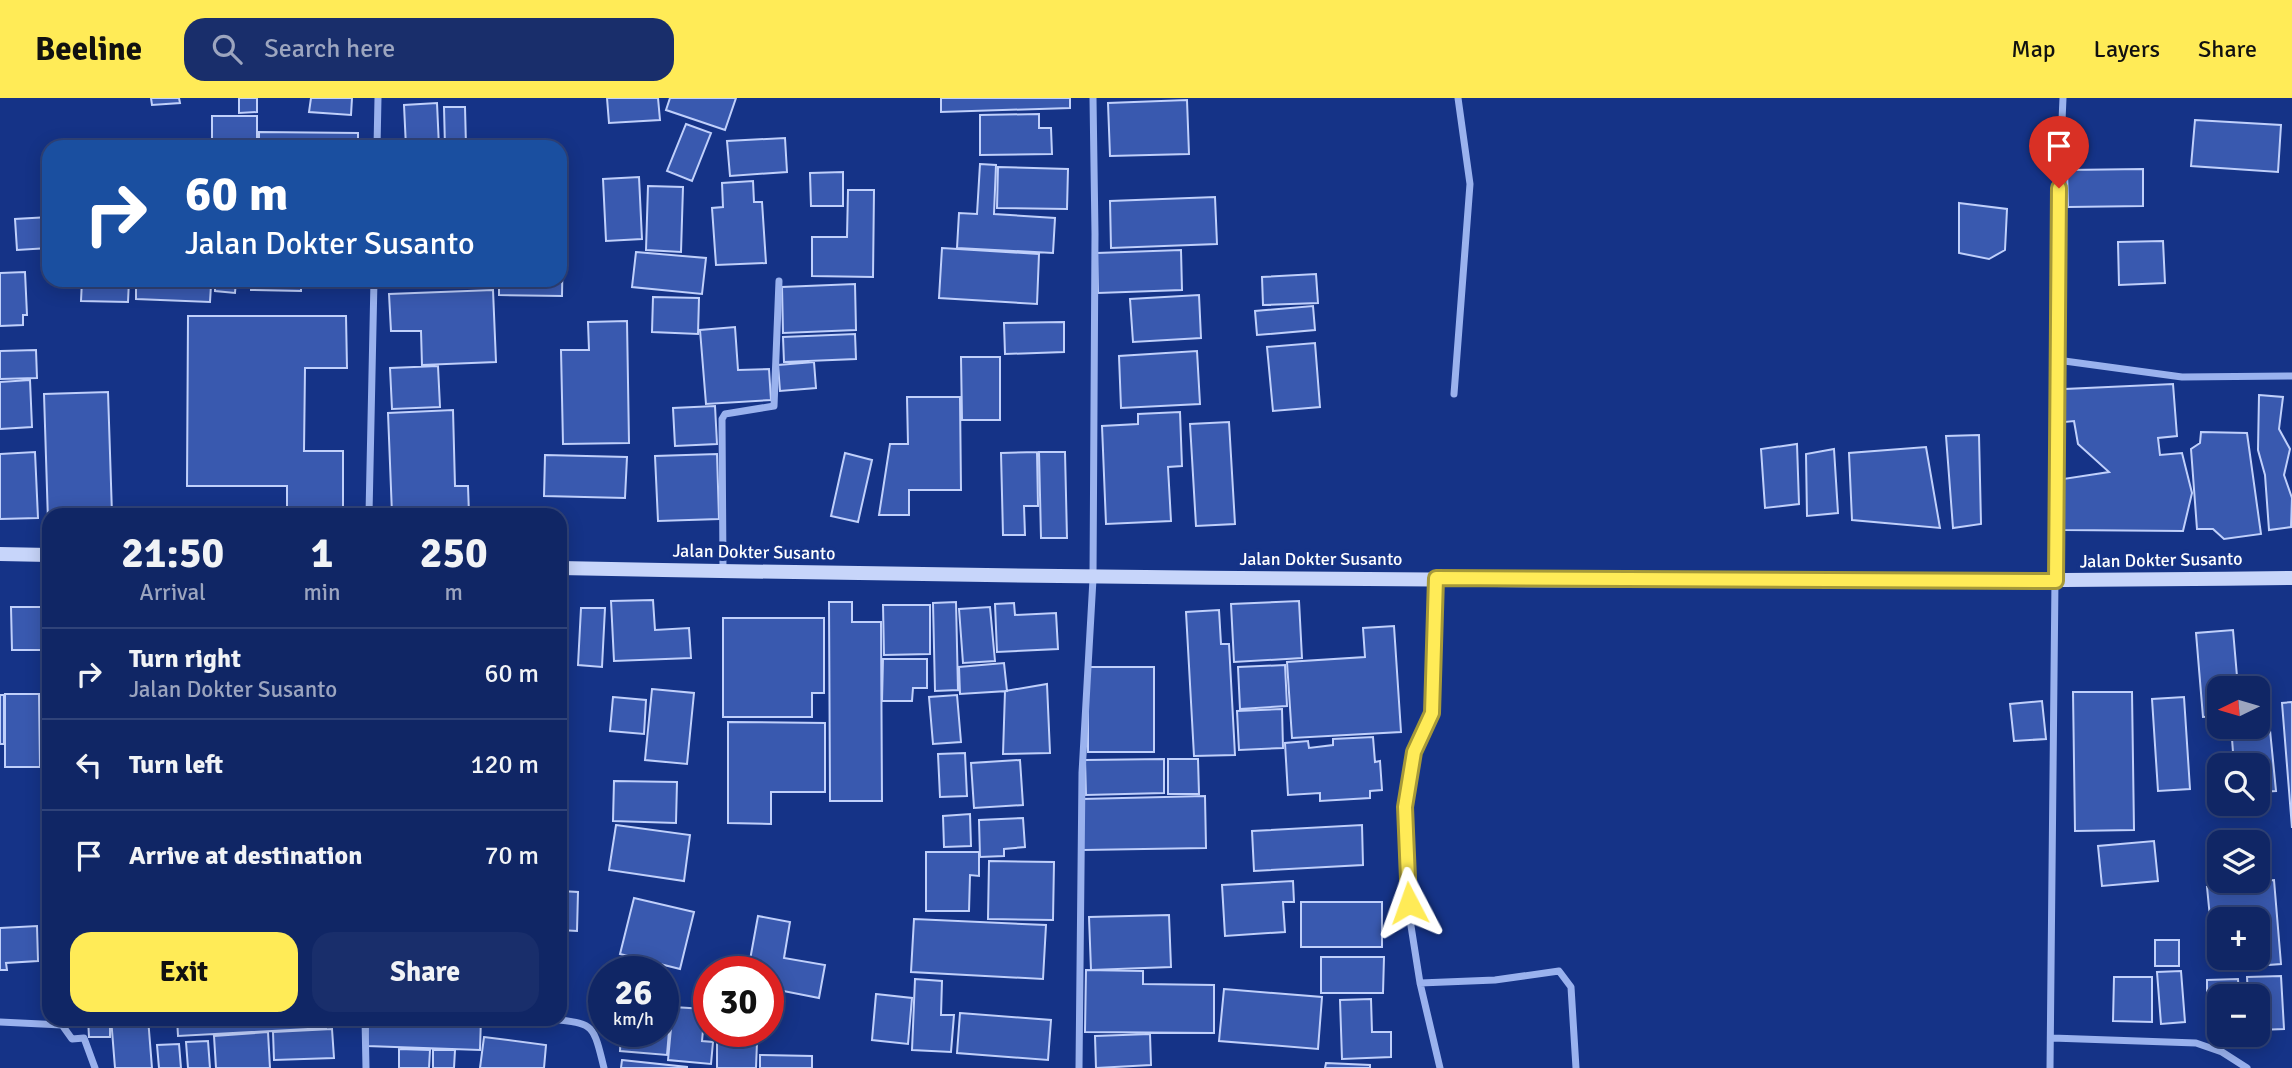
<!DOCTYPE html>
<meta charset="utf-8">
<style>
body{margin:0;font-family:Signika,sans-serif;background:#192e6b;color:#f1f3f6;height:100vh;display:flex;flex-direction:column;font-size:26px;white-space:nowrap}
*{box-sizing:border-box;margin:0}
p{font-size:23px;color:#9ca5bf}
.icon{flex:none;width:38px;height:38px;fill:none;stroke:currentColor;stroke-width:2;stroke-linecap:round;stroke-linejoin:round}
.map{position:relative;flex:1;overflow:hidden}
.side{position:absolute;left:42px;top:410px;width:525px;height:518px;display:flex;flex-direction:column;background:#102665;border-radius:21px;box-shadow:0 4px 18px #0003,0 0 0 2px #304379}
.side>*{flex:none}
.top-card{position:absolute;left:42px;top:42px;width:525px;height:147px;border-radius:21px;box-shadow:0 4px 18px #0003,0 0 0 2px #304379;background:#1a4fa0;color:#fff;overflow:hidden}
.needle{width:46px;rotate:265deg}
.controls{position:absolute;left:2207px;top:578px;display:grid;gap:14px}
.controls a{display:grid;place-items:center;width:63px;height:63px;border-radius:14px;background:#102665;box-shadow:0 4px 18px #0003,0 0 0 2px #304379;font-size:35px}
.speed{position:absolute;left:588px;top:858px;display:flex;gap:14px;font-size:35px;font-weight:700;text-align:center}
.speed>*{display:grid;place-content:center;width:91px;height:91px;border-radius:50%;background:#102665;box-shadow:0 4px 18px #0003,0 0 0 2px #304379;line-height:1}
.speed small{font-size:18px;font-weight:400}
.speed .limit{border:10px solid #d22;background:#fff;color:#111}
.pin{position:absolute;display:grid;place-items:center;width:60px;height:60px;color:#fff;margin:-72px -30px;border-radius:50% 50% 50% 0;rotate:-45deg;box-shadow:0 0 7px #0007}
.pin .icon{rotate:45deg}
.me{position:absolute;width:77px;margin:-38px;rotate:356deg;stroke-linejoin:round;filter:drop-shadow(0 0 5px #0008)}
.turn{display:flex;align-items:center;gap:24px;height:147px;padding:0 28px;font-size:32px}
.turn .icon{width:91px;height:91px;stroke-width:2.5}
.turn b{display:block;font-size:49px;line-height:60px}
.eta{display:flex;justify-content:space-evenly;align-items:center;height:119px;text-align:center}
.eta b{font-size:42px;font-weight:700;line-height:49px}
.cta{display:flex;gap:14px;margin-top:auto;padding:14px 28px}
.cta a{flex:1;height:80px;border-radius:21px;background:#ffeb57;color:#111;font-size:28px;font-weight:700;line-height:80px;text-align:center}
.cta a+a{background:#192e6b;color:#f1f3f6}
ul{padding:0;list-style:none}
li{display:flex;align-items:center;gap:21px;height:91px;padding:0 28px;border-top:2px solid #304379}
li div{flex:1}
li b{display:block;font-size:26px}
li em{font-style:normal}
header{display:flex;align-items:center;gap:42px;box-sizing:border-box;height:98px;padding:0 35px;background:#ffeb57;color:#111}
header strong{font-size:33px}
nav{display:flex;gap:38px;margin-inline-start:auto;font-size:24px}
.search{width:490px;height:63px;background:#192e6b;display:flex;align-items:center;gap:18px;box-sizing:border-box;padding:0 24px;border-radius:21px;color:#9ca5bf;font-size:26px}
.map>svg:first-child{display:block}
.building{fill:#3959af;stroke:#c0d0fb;stroke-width:2;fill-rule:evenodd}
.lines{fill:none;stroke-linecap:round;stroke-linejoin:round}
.street{stroke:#9ab2ee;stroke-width:7}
.secondary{stroke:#c7d5fa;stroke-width:14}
.route-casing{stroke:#a69939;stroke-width:18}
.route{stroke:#ffeb57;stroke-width:12}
.labels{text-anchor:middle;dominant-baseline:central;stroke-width:7;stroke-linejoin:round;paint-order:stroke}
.street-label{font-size:18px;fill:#fff;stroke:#153387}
</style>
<header>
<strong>Beeline</strong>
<div class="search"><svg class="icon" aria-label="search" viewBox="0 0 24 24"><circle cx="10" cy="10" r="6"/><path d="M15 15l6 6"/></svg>Search here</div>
<nav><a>Map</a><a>Layers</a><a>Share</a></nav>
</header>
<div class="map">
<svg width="2292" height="970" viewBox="0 0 2292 970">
<rect width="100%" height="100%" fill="#153387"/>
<!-- building -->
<path class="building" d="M151,0H179L180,5L152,7Z
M239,0H257V14L239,15Z
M311,0H352L351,17L309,14Z
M607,0H658L660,22L609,25Z
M670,0H736L725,32L666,12Z
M941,0H1070V10L941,14Z
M1187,2L1189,56L1110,58L1108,5Z
M437,5L439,49H406L404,7Z
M444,9H465L466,48L445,49Z
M1039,16V30H1051L1052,56L980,57V17Z
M212,18H257V44H212Z
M2195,22L2281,27L2278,74L2191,68Z
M686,26L711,35L692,83L667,73Z
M259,34L358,35V49H259Z
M785,40L787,74L730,78L727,43Z
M980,66L996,67L994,116L1055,120L1053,155L957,150L959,115L977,116Z
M998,69L1068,71L1067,111L997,110Z
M2143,71V108L2068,109L2067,72Z
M843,74V108H811L810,75Z
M560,75H566V134H560Z
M639,79L642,141L606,143L603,81Z
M753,83L754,104H762L766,165L716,167L712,110L723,109L722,85Z
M648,88L683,89L681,154L646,152Z
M848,92H874L873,179L812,178V139H847Z
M1215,99L1217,146L1111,150L1110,103Z
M1959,105L2007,111L2005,152L1989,161L1959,155Z
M49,119V150L17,152L15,121Z
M560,140H563L562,198L499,197V182H560Z
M2163,143L2165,185L2119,187L2118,144Z
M942,150L1039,156L1037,206L939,200Z
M1181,152L1182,192L1098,195L1097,155Z
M636,154L706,160L702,196L632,189Z
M25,174L27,217H23V227L0,228V175Z
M1316,176L1318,205L1263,207L1262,179Z
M82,182H129L128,204L81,203Z
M136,182H199V186L211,187L210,204L136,201Z
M215,182H236L235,195L215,193Z
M251,182H301V193L251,192Z
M375,182H424V188H375Z
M430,182H456V189H430Z
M855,186L856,232L783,235L782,189Z
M493,192L496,264L422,267L421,233H391L389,196Z
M1199,197L1201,240L1133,244L1130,201Z
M653,199L699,200L698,236L652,234Z
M1313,208L1315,232L1257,237L1255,213Z
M188,218H346L347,270H305L304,353H343V416H287V388H187Z
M627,223L629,345L563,346L561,252H589L588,224Z
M1064,224V254L1005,256L1004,225Z
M735,229L738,272L769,271L771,302L706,306L700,232Z
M855,236L856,261L784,264L783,239Z
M1315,245L1320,309L1273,313L1267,249Z
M36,252L37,280L0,281V253Z
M1197,253L1200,306L1121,310L1119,258Z
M961,259H1000V322H962Z
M814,264L816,290L780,293L778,267Z
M438,268L440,309L392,311L390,270Z
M30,282L32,329L0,331V284Z
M2173,286L2177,338L2158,340L2160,357L2182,355L2192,395L2183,433L2064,432L2063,381L2109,374L2078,346L2074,323L2065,324V291Z
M108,294L112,416H49L48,423L44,296Z
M2259,297L2283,299L2279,331L2290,351L2284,377L2292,400L2291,429L2269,432L2265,377L2258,352Z
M907,299H960L961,392H909V417H879L890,346H908Z
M715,308L717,346L675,348L673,310Z
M453,312L455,388H468L469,416H392L388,315Z
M1180,314L1182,368L1168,369L1171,423L1106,426L1102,328L1138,326V316Z
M1229,324L1235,426L1196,428L1190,326Z
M2201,334L2247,335L2261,436L2224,441L2213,431H2197L2191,351L2200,345Z
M1979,337L1981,426L1953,430L1946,338Z
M1797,346L1799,406L1765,410L1761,351Z
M1926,349L1940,430L1852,422L1849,355Z
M1834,351L1838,415L1807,418L1806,356Z
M35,354L38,420L0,421V356Z
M1037,354L1038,408H1024L1025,437H1003L1001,355Z
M1039,354H1065L1067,440H1041Z
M845,355L872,362L858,424L831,418Z
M717,356L719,421L658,423L655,358Z
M545,357L627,359L625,400L544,398Z
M653,502L655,532L689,530L691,560L614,563L611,503Z
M1299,503L1302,560L1234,564L1231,506Z
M829,504H852V524H881L882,703H830Z
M956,504L958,592L935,593L933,505Z
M560,505H567L568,530H560Z
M1014,505L1015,517L1056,515L1058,551L997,554L995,506Z
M883,507H930V556L884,557Z
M11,509H49V552H12Z
M990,509L995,563L963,565L959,511Z
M581,510H605L602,569L578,567Z
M1219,512L1221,546H1229L1235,657L1194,658L1186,514Z
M723,520H824V595H812V619H723Z
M1394,528L1401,634L1292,640L1287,564L1365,559L1363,530Z
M2233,532L2238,590H2219V618L2203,619L2196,535Z
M883,561H927V590H913L912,603H882Z
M1004,565L1007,593L960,596L959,569Z
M1285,567L1287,608L1240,611L1238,569Z
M1088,569H1154V654H1088Z
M1047,586L1050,655L1003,656L1005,593Z
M652,591L694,595L687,666L645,662Z
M2073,594H2132L2134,732L2075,733Z
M5,596H39L40,669H5Z
M0,597H4V646H0Z
M957,597L961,644L933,646L929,599Z
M613,599L646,602L644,636L610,633Z
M2184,599L2190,691L2158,693L2152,601Z
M2042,603L2046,641L2014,643L2010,606Z
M2292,604V730L2282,605Z
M1282,611L1283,650L1239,652L1237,613Z
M2269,622L2276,693L2258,694V667H2234L2231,628H2258V623Z
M728,624L825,625V694H771V726L728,725Z
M1373,639L1375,664L1380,663L1382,692L1370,693V700L1320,703V695L1288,697L1285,645L1308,643L1309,650L1333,647V641Z
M965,655L967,698L940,699L938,656Z
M1164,661V695L1086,697L1085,662Z
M1168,661H1198L1199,696H1168Z
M1020,662L1023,707L974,710L971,665Z
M614,683L677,684L676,725L613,723Z
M1205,698L1206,750L1083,752L1082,701Z
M970,716L971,748L944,749L943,718Z
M1023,720L1025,749L1004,751V758L980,759L979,722Z
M616,727L690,737L684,783L609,772Z
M1362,727L1363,767L1254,773L1252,733Z
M2154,743L2158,783L2102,788L2098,748Z
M926,754H979V778L970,777L969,813H926Z
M989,763L1054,764L1053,822L988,821Z
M2274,782L2281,866L2215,871L2207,789ZM2219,821H2258V859H2219Z
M1293,783L1294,804H1283L1285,834L1225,838L1222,787Z
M560,793L578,794L577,833L560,832Z
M634,800L694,814L680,871L620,856Z
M1301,804H1382V849H1301Z
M1169,817L1171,869L1091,872L1089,819Z
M758,818L790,824L784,860L825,867L819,900L768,890V873H748Z
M914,821L1046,827L1043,881L911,874Z
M37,828L38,863L6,865L7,872H0V830Z
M2155,842H2179V868H2155Z
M1321,859H1384L1383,895H1321Z
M1086,872L1143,873V886L1214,887V935L1085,934Z
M2181,873L2185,924L2161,926L2157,874Z
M2281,878L2284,931L2258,932V898H2248L2247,879Z
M2114,879H2152V924L2113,923Z
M915,881L942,883L941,917H954L951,954L912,952Z
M2238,881L2239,898H2219V911L2207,912V882Z
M1224,891L1322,899L1318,951L1219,943Z
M876,896L912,900L908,946L872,942Z
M1371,901L1372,934H1391V959L1342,961L1340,902Z
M663,908L671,909L667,957L620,953L621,933H663Z
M673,909L705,911L702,943L713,944L711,966L668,962Z
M960,915L1051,922L1048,962L957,955Z
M88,920H110V939H89Z
M111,920H148L152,970H115Z
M177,920H325L326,930L178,938Z
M368,920H481L480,952L367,948Z
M332,931L334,960L274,962L273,934Z
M268,934L270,970H216L214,938Z
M1150,936L1151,967L1096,970L1095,938Z
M484,939L546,947L544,970H480Z
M208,943L210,970H188L186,944Z
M717,943L757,944L756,970H717Z
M179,946L181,970H159L157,947Z
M399,951L430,952L429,970H399Z
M433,952H455L454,970H433Z
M760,957L812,958V970H760Z
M622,962L687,969V970H621Z
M1326,965L1370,967V970H1325Z"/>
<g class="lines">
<!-- street -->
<path class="street" d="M377,49L378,0
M2057,262L2182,279L2292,278
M1454,296L1470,86L1458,0
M369,416L374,182
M723,472L722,321L725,316L774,308L779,183
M1436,481L1432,615L1414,655L1405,709V735L1411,828L1420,885L1440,970
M1420,885L1495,882L1559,873L1571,889L1576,970
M365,920L366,970
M543,920C593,927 592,920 604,970
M0,924L62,927L72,941L84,940L95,970
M2052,940L2196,945L2222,954L2247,970
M1079,970L1082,675L1093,481L1095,136L1093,0
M2050,970L2059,90L2063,0"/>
<!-- secondary -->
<path class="secondary" d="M0,456L49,457
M560,470C1137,481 1715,487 2292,480"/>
</g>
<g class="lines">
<!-- route casing -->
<g class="route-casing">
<path id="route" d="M1409,805L1405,709L1414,654L1432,615L1436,480L2056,483L2059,90"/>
</g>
<!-- route -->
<use href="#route" class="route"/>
</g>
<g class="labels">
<!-- street labels -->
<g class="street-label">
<text transform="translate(754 454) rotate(1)">Jalan Dokter Susanto</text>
<text x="1321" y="461">Jalan Dokter Susanto</text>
<text transform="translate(2161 462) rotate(-1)">Jalan Dokter Susanto</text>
</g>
</g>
</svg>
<div class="controls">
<a><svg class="needle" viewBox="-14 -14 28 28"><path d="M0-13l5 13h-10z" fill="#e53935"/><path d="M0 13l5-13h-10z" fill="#9ca5bf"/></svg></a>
<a><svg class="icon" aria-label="search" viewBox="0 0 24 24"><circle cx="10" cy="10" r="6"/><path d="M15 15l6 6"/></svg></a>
<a><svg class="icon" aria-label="layers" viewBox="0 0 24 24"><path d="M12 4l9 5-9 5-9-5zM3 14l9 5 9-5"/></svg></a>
<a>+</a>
<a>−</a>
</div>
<div class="speed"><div>26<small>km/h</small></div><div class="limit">30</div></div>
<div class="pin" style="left:2059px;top:90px;background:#d93025"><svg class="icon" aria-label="arrive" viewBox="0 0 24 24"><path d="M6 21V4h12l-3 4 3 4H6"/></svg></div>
<svg class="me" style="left:1409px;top:805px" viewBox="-20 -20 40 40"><path d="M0-17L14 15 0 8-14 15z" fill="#ffeb57" stroke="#fff" stroke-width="4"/></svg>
<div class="top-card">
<div class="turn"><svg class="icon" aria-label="right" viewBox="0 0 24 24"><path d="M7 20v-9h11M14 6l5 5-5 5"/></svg><div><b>60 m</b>Jalan Dokter Susanto</div></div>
</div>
<section class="side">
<div class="eta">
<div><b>21:50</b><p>Arrival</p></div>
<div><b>1</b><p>min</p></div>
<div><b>250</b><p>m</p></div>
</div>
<ul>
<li><svg class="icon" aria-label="right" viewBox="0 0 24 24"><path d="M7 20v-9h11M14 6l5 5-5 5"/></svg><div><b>Turn right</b><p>Jalan Dokter Susanto</p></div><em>60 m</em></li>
<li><svg class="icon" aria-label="left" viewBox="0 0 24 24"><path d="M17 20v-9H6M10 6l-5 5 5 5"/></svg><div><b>Turn left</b></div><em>120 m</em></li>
<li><svg class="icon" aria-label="arrive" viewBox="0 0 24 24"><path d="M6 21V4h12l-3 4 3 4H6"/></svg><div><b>Arrive at destination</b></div><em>70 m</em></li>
</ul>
<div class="cta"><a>Exit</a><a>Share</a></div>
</section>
</div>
